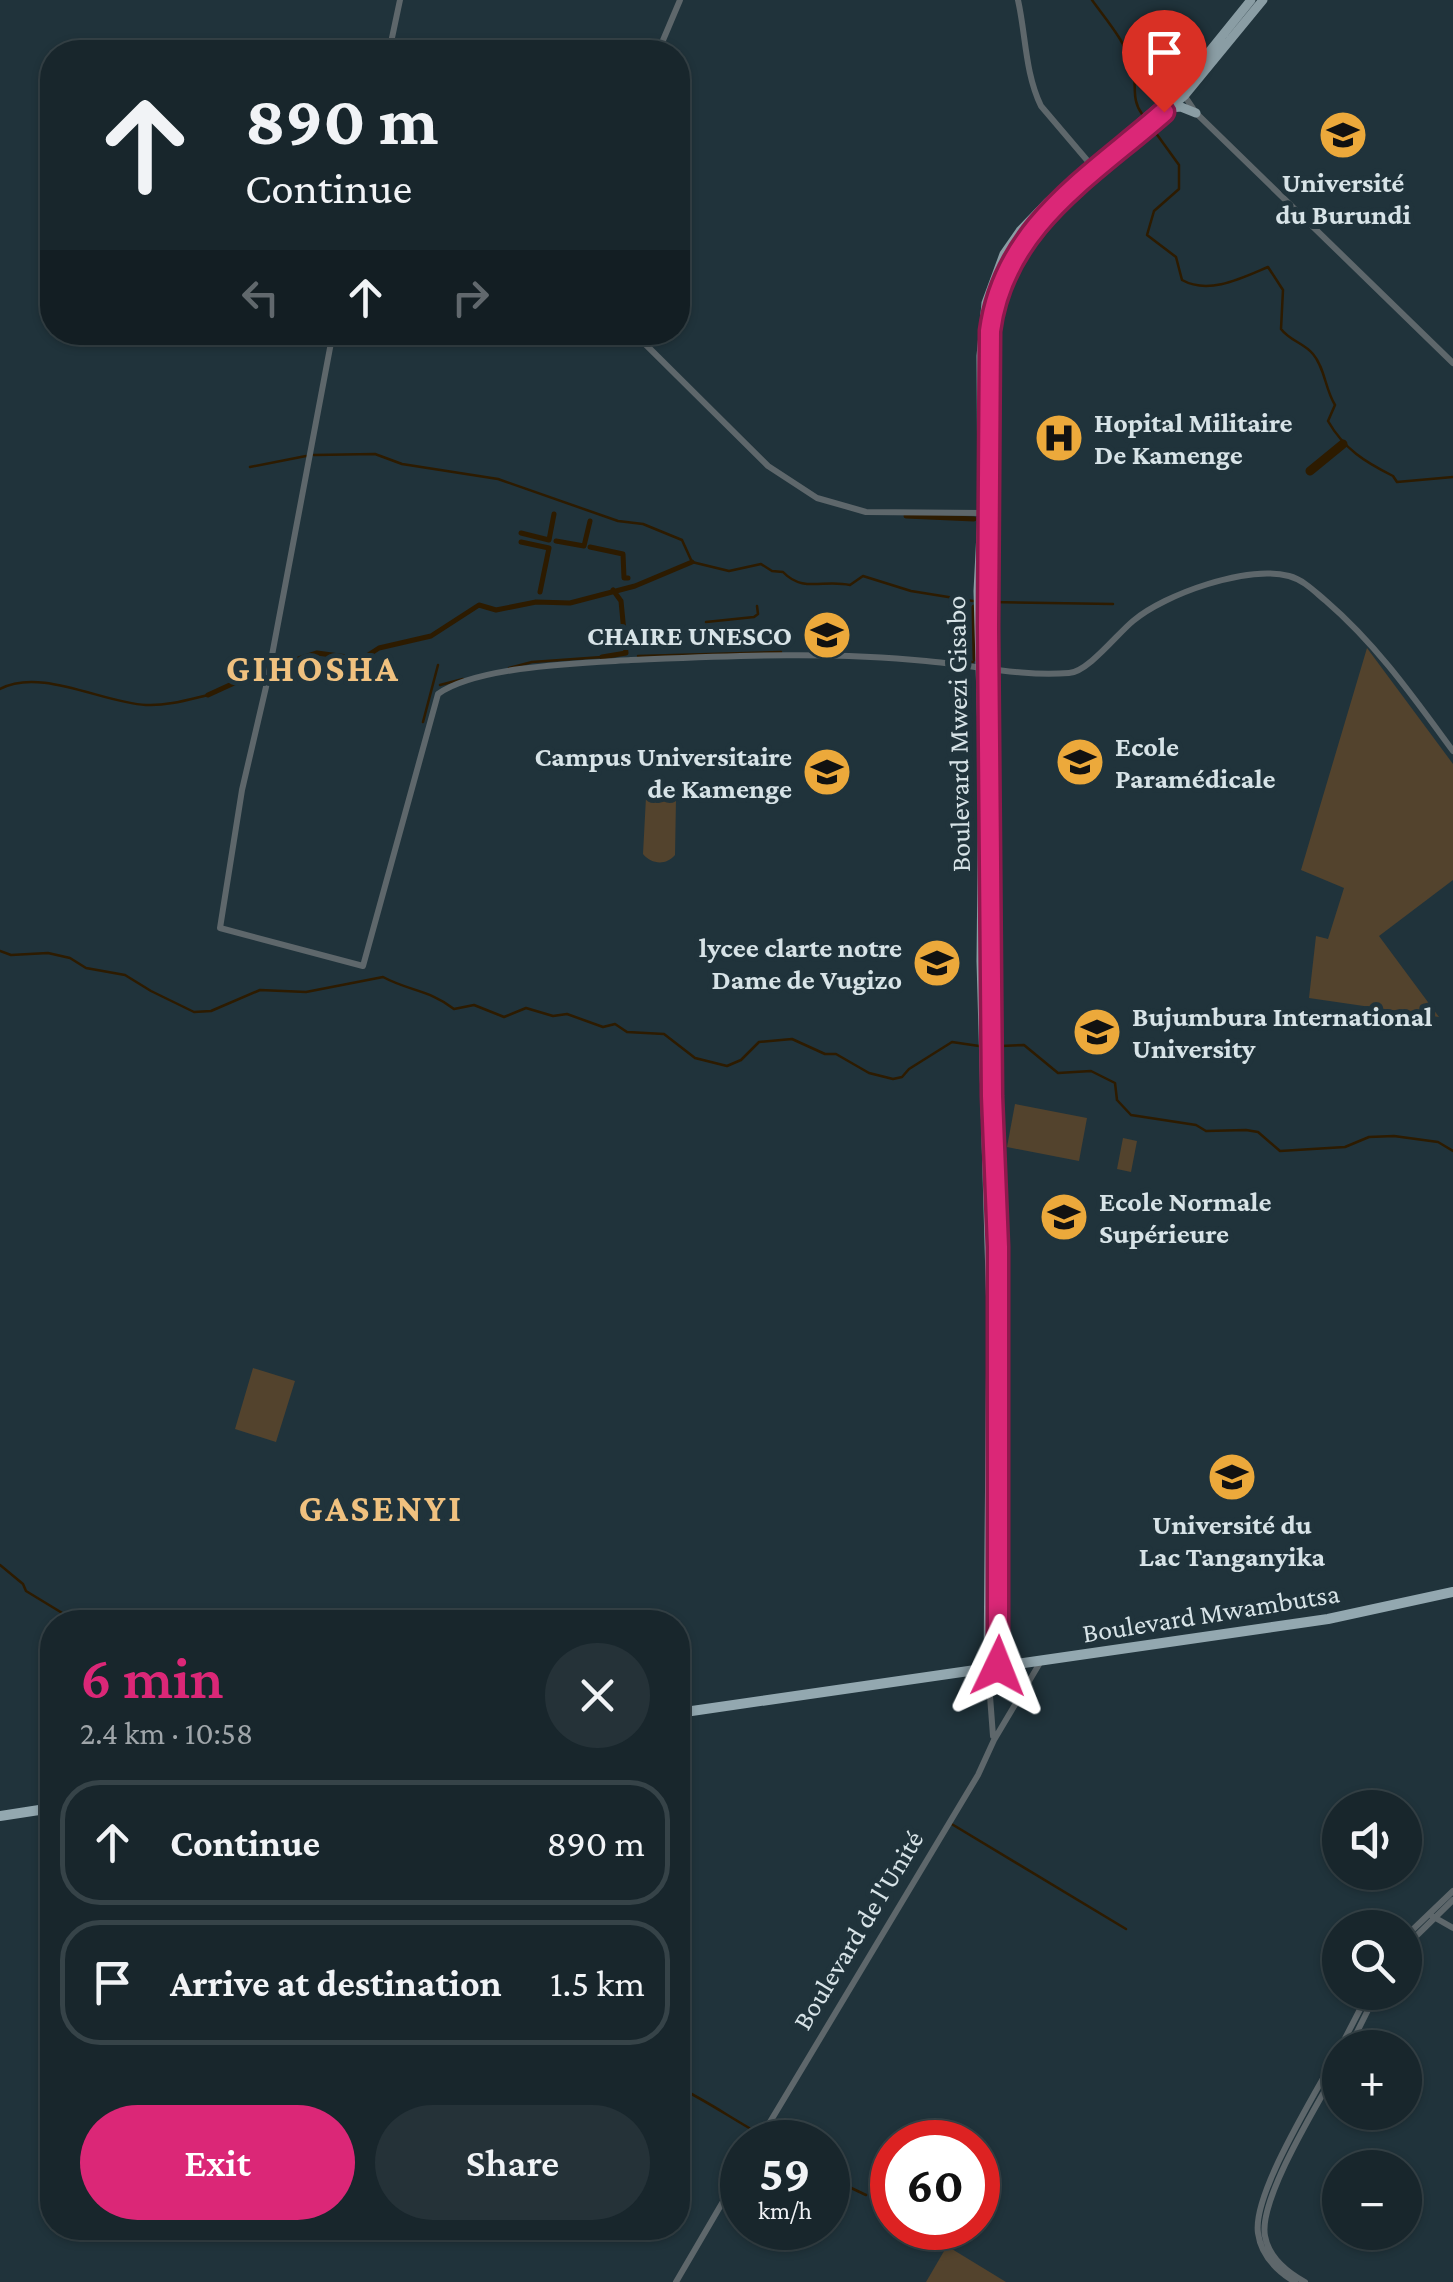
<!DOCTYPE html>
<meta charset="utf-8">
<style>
body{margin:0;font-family:"Crimson Pro",serif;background:#253238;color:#f1f3f6;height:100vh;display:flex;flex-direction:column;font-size:38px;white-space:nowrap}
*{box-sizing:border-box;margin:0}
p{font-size:32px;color:#9fa5a9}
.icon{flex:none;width:55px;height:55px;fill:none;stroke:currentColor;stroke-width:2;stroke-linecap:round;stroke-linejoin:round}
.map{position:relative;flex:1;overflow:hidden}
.side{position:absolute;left:40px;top:1610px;width:650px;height:630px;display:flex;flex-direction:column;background:#18262c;border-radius:40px;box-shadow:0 2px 8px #0004,0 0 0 2px #364348}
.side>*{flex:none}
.banner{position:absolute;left:40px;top:40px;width:650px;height:305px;border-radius:40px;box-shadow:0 2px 8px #0004,0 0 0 2px #364348;background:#18262c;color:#f1f3f6;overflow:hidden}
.fabs{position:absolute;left:1322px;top:1790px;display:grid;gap:20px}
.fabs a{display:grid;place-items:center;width:100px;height:100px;border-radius:50%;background:#18262c;box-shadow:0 2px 8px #0004,0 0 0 2px #364348;font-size:50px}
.speed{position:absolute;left:720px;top:2120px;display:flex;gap:20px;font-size:50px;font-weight:700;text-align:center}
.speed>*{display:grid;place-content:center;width:130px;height:130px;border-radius:50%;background:#18262c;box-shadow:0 2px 8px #0004,0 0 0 2px #364348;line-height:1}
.speed small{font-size:25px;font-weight:400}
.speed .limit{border:15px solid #d22;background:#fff;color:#111}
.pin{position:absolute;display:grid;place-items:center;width:85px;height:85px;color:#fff;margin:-102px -42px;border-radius:50% 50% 50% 0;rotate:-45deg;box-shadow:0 0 10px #0007}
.pin .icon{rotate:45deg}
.me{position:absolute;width:110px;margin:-55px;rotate:2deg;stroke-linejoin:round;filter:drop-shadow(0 0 8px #0008)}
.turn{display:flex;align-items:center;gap:35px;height:210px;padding:0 40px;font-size:45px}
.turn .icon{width:130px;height:130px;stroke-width:2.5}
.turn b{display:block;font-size:70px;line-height:85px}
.lanes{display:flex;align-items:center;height:95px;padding:0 40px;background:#0003;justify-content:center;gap:50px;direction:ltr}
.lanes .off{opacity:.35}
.round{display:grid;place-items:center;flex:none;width:105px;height:105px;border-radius:52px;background:#253238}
.headline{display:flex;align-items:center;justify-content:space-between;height:170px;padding:0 40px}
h1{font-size:60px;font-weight:600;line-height:75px;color:#db2777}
.button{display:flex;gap:20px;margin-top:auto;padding:20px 40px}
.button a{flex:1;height:115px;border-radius:60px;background:#db2777;color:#fff;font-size:40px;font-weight:600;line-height:115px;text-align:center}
.button a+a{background:#253238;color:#f1f3f6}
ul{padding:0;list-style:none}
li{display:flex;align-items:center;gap:30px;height:125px;margin:0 20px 15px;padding:0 20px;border:5px solid #364348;border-radius:40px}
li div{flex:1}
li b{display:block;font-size:38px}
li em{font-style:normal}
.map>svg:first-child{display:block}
.green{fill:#53432d}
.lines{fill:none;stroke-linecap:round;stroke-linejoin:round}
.stream{stroke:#2d1b00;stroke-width:2.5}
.canal{stroke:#2d1b00;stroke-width:5}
.river{stroke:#2d1b00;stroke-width:9}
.tertiary{stroke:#5e676b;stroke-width:6}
.primary{stroke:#8a9da4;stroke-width:9}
.trunk{stroke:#93a8b0;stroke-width:10}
.route-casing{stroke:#8e194d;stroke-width:25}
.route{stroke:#db2777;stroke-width:18}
.labels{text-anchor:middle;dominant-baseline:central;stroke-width:10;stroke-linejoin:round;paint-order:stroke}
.poi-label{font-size:28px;font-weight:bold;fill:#d7e3e7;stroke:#20333b;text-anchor:start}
.street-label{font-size:28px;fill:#d7e3e7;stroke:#20333b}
.district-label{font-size:38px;font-weight:bold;letter-spacing:2.5px;fill:#f0c17f;stroke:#20333b}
</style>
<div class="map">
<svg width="1453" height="2282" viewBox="0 0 1453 2282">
<rect width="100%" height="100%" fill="#20333b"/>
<!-- green -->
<path class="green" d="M1367,648L1453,764V880L1379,936L1439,1017L1309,998L1316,936L1328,939L1344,888L1301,870Z
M653,792H667L676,799L675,855C666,866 651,864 643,854L646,797Z
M1015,1104L1087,1118L1079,1161L1007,1147Z
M1123,1138L1137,1141L1131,1172L1117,1169Z
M253,1368L295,1381L276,1442L235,1429Z
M947,2246L1006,2282H926Z"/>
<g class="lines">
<!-- stream -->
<path class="stream" d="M1092,0C1107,21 1127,43 1133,69C1137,86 1131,99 1142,114
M1153,129L1179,165V189L1154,211L1147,235L1176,257L1182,280C1209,295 1242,278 1268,267L1283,290L1281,329C1290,341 1304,343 1313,354C1325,368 1325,389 1335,405L1328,421C1344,449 1365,462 1393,476L1397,482L1453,477
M314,455L375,454L402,464L498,479L618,521L643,524L682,540L692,562L729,571L761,564L772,571L783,572C803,593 823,579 850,585L863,576L911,591L973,601
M250,467L306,456
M991,602L1113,604
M706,622L754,617L758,614L757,606
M638,656L781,652
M959,661L973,662
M509,668L532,662L602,657
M440,685L463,679
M0,689C40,667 103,703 146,705C167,706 187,700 208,695
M423,722L438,665
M0,951L11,955L48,953L70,958L86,968L125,975L151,991L194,1012L211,1011L260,990L306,992L383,977C409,991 430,990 454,1009L474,1005L504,1017L526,1008L553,1016L567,1014L603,1027L615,1024L627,1032L664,1034L695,1058L727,1066L741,1060L759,1042L792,1039L825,1054H836L869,1073L893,1079L902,1077L909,1069L952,1042L979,1046
M1001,1046L1024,1045L1058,1073L1091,1071L1115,1083L1117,1100L1131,1115L1196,1125L1206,1131L1246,1130L1258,1132L1280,1151L1345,1147L1369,1137L1394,1136L1438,1142L1453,1151
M0,1565L23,1584L26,1591L77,1622
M950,1823L1126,1929
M678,2087C707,2101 731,2118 758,2133
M765,2137L775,2142
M828,2177L866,2195"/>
<!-- canal -->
<path class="canal" d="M906,516L974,519
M521,533L549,540L554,514
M556,541L584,546L590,521
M521,542L549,548L540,592
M590,547L623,554L624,578H628
M974,607L975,659
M602,657L626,653L621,601L613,590
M208,695L258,672L317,653L362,659L379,648L431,636L479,605L496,610L536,602L570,603L635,586L692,562"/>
<!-- river -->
<path class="river" d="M1310,471L1343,444"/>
<!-- tertiary -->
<path class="tertiary" d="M1018,0C1026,36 1025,73 1041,106L1092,166
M389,52L400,0
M658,52L680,0
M1182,92L1196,113L1453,363
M333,332L266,687L242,790L220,928L363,966L438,694C477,666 582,663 631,660C729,656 828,651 926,661C975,665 1020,677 1069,673C1088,672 1117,634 1133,621C1165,594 1247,565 1289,576C1304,580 1315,592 1326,601C1377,645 1414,698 1453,751
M633,332L768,466L817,498L866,512L982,513
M988,1669L993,1736
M1432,1916L1453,1928
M1405,1937L1453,1891
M1405,1947L1453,1900
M1340,2048L1369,1992
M1349,2048L1377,1992
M758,2142L978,1775L994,1740L1041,1661
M676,2282L742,2169
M1295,2282C1277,2271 1261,2255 1258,2233C1252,2193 1319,2088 1340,2048
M1305,2282C1287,2272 1269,2258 1265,2236C1258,2199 1320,2100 1340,2064"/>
<!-- primary -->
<path class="primary" d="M1170,108L1181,107L1196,113
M998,1666V1247L992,1096L988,627V356L993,305L1005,272L1026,236L1053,208L1185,95L1263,0
M988,1668L991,1314L981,961L983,771L978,591L982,513L981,356L986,303L1004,254L1020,231L1048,202L1179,89L1251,0"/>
<!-- trunk -->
<path class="trunk" d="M678,1713L1328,1619L1453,1592
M0,1816L52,1808"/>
</g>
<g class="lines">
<!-- route casing -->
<g class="route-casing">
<path id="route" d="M998,1666V1247L992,1096L988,627L990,331C1004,226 1090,177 1164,112"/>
</g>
<!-- route -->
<use href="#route" class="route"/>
</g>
<!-- icons -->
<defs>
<g id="university-disc" transform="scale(2.5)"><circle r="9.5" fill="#eca93b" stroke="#20333b"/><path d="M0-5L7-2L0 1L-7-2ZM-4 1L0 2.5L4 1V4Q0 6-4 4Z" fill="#111"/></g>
<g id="hospital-disc" transform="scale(2.5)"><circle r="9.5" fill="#eca93b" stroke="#20333b"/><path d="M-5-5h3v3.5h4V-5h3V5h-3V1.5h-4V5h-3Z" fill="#111"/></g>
</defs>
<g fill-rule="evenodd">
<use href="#university-disc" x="1343" y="135"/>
<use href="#hospital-disc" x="1059" y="438"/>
<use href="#university-disc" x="827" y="635"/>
<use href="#university-disc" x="1080" y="762"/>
<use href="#university-disc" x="827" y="772"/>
<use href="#university-disc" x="937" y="963"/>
<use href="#university-disc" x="1097" y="1032"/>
<use href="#university-disc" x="1064" y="1217"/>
<use href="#university-disc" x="1232" y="1477"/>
</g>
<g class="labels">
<!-- poi labels -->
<g class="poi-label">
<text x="1343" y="182" text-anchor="middle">Université<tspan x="1343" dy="32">du Burundi</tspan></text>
<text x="1094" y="422">Hopital Militaire<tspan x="1094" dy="32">De Kamenge</tspan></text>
<text x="792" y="635" text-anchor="end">CHAIRE UNESCO</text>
<text x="1115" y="746">Ecole<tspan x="1115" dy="32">Paramédicale</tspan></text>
<text x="792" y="756" text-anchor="end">Campus Universitaire<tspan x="792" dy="32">de Kamenge</tspan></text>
<text x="902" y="947" text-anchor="end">lycee clarte notre<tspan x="902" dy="32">Dame de Vugizo</tspan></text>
<text x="1132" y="1016">Bujumbura International<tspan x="1132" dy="32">University</tspan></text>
<text x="1099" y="1201">Ecole Normale<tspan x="1099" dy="32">Supérieure</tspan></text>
<text x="1232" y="1524" text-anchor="middle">Université du<tspan x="1232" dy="32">Lac Tanganyika</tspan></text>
</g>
<!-- street labels -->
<g class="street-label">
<text transform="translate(958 734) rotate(-91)">Boulevard Mwezi Gisabo</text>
<text transform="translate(1211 1613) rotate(-9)">Boulevard Mwambutsa</text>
<text transform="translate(858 1930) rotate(-59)">Boulevard de l'Unité</text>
</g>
<!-- district labels -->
<g class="district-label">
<text x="313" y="668">GIHOSHA</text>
<text x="381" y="1508">GASENYI</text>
</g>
</g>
</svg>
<div class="fabs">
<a><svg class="icon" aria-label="sound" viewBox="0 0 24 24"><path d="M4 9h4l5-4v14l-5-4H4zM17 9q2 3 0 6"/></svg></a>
<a><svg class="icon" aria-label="search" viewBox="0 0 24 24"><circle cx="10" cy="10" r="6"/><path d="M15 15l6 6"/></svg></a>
<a>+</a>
<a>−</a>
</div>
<div class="speed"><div>59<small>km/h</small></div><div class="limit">60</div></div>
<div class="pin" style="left:1164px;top:112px;background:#d93025"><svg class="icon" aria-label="arrive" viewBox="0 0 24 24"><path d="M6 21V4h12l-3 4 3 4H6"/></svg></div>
<svg class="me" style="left:998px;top:1666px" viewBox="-20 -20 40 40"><path d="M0-17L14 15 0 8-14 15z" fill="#db2777" stroke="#fff" stroke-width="4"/></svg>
<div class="banner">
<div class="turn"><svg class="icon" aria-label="ahead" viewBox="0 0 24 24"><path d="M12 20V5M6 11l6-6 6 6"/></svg><div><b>890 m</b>Continue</div></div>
<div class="lanes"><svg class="icon off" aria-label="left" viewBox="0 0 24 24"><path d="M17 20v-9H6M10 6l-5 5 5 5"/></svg><svg class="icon" aria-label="ahead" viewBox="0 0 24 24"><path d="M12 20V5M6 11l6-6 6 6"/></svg><svg class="icon off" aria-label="right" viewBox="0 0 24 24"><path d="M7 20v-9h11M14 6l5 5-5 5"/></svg></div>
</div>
<section class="side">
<div class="headline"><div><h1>6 min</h1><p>2.4 km · 10:58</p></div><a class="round"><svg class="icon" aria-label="close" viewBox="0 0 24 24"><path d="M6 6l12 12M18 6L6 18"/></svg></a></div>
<ul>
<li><svg class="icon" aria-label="ahead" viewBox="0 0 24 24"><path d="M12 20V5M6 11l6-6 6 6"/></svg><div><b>Continue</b></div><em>890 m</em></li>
<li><svg class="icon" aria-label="arrive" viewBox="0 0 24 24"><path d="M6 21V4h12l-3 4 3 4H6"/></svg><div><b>Arrive at destination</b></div><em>1.5 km</em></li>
</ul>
<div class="button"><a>Exit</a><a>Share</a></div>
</section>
</div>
